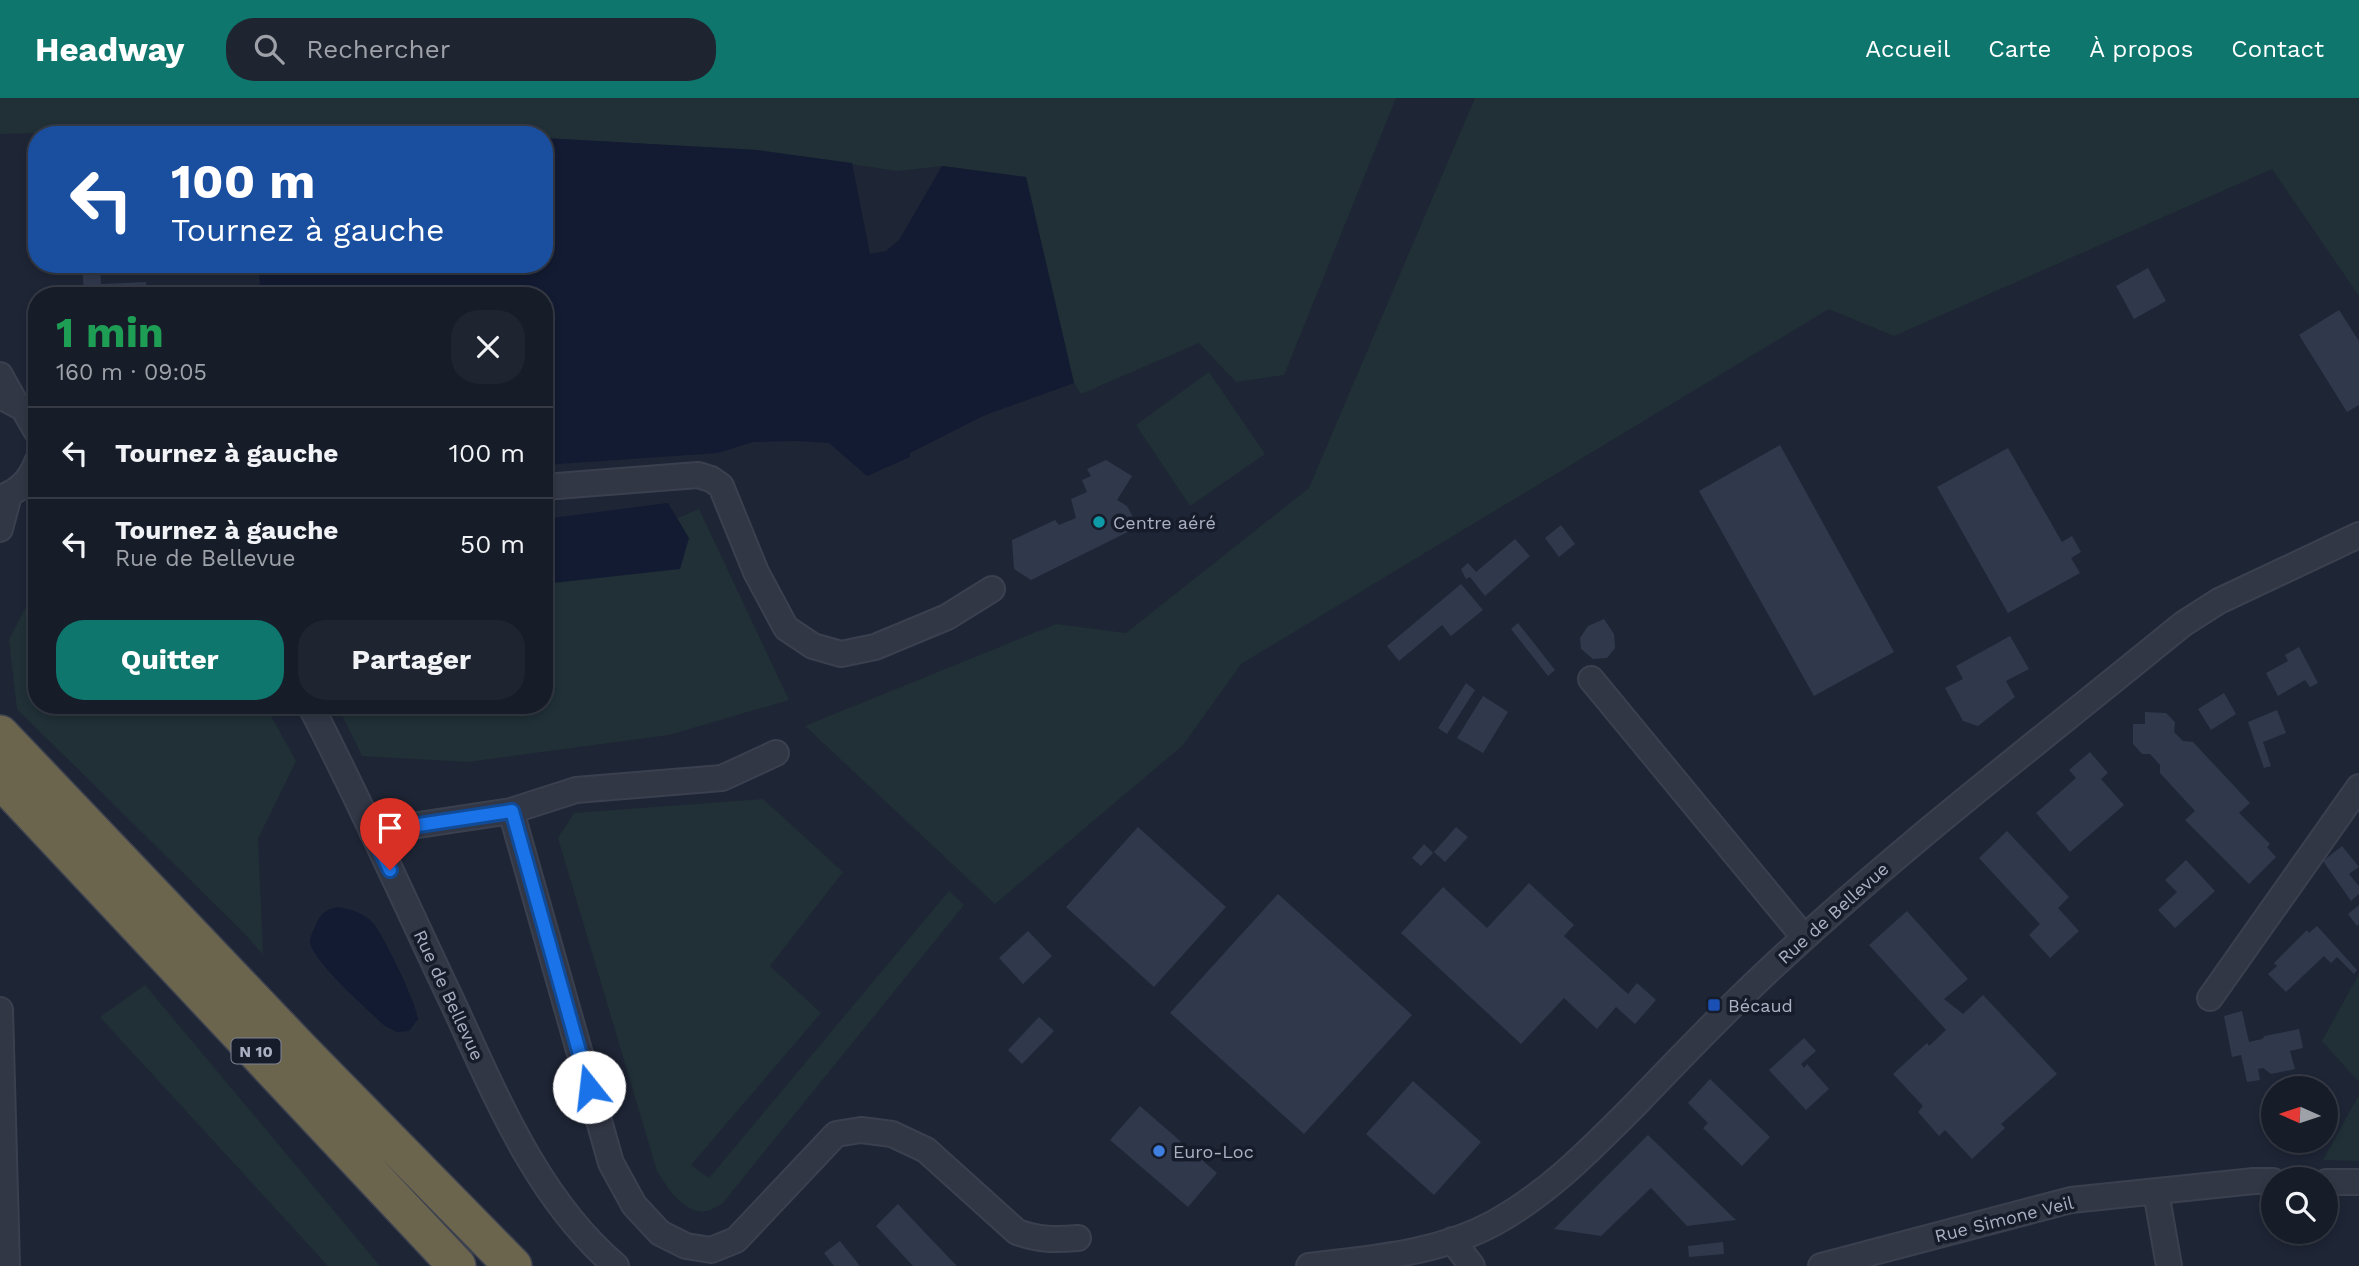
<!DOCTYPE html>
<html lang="fr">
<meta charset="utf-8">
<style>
body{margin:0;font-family:"Work Sans",sans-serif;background:#1f2530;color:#f1f3f6;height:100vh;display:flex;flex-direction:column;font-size:26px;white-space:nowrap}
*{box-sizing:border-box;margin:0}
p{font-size:23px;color:#9ea1a8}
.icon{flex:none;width:38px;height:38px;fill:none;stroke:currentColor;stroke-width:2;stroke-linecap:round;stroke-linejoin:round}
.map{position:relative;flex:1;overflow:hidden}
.side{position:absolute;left:28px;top:189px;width:525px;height:427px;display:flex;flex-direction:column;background:#161c28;border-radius:28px;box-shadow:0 4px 10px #0003,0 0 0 2px #353a45}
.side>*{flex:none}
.top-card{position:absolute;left:28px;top:28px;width:525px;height:147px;border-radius:28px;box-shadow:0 4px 10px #0003,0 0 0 2px #353a45;background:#1a4fa0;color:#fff;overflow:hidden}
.needle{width:46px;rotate:273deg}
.buttons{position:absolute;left:2261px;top:978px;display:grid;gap:14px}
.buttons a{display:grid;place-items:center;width:77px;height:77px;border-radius:50%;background:#161c28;box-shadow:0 4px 10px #0003,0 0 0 2px #353a45;font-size:35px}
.pin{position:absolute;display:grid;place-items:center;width:60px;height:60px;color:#fff;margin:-72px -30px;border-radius:50% 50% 50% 0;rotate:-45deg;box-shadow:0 0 7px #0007}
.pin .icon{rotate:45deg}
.me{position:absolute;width:77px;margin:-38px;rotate:344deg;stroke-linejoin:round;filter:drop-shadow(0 0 5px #0008)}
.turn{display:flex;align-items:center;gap:24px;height:147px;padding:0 28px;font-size:32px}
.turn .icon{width:91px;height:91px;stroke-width:2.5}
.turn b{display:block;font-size:49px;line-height:60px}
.round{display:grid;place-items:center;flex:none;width:74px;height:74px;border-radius:28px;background:#1f2530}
.summary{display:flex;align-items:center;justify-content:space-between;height:119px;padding:0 28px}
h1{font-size:42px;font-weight:700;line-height:52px;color:#1e9e55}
.button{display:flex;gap:14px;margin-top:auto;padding:14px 28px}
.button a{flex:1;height:80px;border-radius:28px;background:#0f766e;color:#fff;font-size:28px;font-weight:700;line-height:80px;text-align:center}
.button a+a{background:#1f2530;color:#f1f3f6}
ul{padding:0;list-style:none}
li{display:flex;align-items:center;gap:21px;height:91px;padding:0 28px;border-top:2px solid #353a45}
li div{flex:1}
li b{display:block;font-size:26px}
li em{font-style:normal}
header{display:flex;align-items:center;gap:42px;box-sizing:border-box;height:98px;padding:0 35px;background:#0f766e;color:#fff}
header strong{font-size:33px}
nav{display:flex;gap:38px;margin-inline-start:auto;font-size:24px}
.search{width:490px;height:63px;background:#1f2530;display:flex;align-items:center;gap:18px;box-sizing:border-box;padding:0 24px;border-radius:28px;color:#9ea1a8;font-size:26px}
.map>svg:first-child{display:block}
.green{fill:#203036}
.water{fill:#131b32}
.building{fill:#30384c}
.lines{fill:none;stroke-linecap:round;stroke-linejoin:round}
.minor-casing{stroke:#3b404f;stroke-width:28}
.highway-casing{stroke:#3c4150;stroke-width:40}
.minor{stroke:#323746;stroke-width:24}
.highway{stroke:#6c654e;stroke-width:37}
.route-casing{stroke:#114b97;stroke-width:18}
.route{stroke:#1a73e8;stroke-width:12}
.culture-dot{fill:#0f9aa8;stroke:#171c2a;stroke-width:2.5}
.transit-dot{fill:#1a4fb4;stroke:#171c2a;stroke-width:2.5}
.shop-dot{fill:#3f7fe0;stroke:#171c2a;stroke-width:2.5}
.labels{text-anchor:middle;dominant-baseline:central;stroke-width:7;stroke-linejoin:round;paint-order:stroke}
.shield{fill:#171c2a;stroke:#7f8495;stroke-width:2}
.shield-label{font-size:16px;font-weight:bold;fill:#abb1c3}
.poi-label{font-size:18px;fill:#abb1c3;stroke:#171c2a;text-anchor:start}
.street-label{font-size:18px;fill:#abb1c3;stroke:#171c2a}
</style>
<header>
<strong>Headway</strong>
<div class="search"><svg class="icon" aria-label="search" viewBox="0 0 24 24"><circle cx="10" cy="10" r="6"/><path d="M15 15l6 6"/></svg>Rechercher</div>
<nav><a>Accueil</a><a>Carte</a><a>À propos</a><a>Contact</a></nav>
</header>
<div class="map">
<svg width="2359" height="1168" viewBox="0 0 2359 1168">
<rect width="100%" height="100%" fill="#1e2535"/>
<!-- green -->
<path class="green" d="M0,0H1396L1284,277L1236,284L1199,245L1081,296L1074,285L1026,79L942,68L897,73L757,52L544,40V37H261L202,30L0,36Z
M1475,0H2359V198L2272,71L1894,238L1829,211L1241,566L1183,647L995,806L805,628L1056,526L1126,535L1309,390Z
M1209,274L1265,356L1190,408L1136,327Z
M699,411L789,602L669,637L467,664L362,658L337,607H544V478Z
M37,487V607H265L296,663L258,741L263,857L244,835L17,611L9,542Z
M763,701L843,774L770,868L821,915L691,1067L709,1080L949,793L964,807L722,1106C717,1108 712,1112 707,1113C684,1117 667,1089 657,1073L558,740L574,715Z
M2359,876V984L2322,943Z
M145,887L380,1168H328L100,919Z
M2359,997V1063L2323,1062Z"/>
<!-- water -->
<path class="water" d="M544,40L757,52L852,65L870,156L886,153L899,142L942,68L1026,79L1074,285L983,318L910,355V359L867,378L829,345L797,343L753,344L718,355L544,367V198H260L259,166H544Z
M668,405L689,440L680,471L544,486V421Z
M338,809C350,811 364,815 373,825C383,836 417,906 418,921L409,933L397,934L385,928C370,914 312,863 310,844C310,839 313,833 315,829C319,817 326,811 338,809Z"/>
<!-- building -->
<path class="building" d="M82,166H100L101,186L146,184L147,198H88V191L86,198H84Z
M2148,170L2166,203L2134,221L2116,188Z
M2339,212L2359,243V307L2347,314L2299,237Z
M1780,347L1894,554L1814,598L1699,393Z
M2008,350L2062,444L2072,438L2081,454L2071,460L2080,475L2008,515L1937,389Z
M1106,362L1132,378L1117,402L1127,408L1133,419L1132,432L1031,482L1014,471L1012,442L1055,422L1059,427L1076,420L1071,401L1087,394L1082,382L1091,378L1087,371Z
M1561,427L1575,446L1559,459L1545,440Z
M1515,441L1530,458L1485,498L1470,479L1466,481L1461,471L1468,465L1476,474Z
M1461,486L1483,512L1451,538L1442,527L1399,563L1387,548Z
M1604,521L1614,536L1615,550L1607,560L1593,561L1581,551L1580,540L1588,528Z
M1518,525L1555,572L1548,578L1511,531Z
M2010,538L2029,571L2006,583L2015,599L1978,628L1963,623L1945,590L1963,581L1956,568Z
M2299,549L2318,585L2310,589L2305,582L2278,598L2266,575L2288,563L2285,557Z
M1466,585L1475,592L1447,636L1438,630Z
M2224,595L2236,616L2211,632L2198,611Z
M1483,598L1508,614L1483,655L1457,640Z
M2277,612L2286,635L2263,644L2271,668L2264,670L2248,624Z
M2145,614L2166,615L2175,624L2174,634L2183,643L2193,644L2250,705L2239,715L2270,746L2267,749L2276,759L2249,786L2185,722L2195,713L2160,675V667L2150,656H2142L2133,646V626H2145Z
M2090,654L2108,675L2101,681L2124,707L2070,754L2036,715L2076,680L2069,672Z
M1138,729L1226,809L1154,889L1066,809Z
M1456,729L1468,739L1445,764L1434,754Z
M2007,733L2069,799L2058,810L2079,833L2050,860L2029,837L2040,826L1979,760Z
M1424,746L1433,755L1421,768L1412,760Z
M2342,748L2359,769L2349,776L2359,788V796L2351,803L2323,763Z
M2186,762L2215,793L2175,830L2158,812L2177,794L2165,782Z
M1529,785L1574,827L1564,838L1628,896L1637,885L1656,902L1635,926L1616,909L1597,931L1564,900L1521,946L1401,835L1443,789L1487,830Z
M1278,796L1412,917L1304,1036L1170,915Z
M2359,807V826L2357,828L2348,816Z
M1907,813L1968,881L1944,901L1963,916L1983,897L2057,976L2001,1026L2005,1030L1972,1061L1945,1032L1939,1038L1918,1014L1923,1008L1893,976L1927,945L1929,948L1946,932L1869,847Z
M2317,828L2357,872L2354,876L2337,859L2331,865L2324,858L2286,894L2268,876L2277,868L2274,865L2307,832L2309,835Z
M1028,833L1052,858L1023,886L999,860Z
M2242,913L2249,944L2262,941L2265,938L2299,931L2303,950L2290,953L2295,971L2271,976L2263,970L2258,971L2260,982L2247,984L2241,957L2232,959L2224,918Z
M1039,919L1054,933L1022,966L1008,952Z
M1804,940L1816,953L1801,966L1804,970L1807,966L1829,991L1806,1012L1769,972Z
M1710,981L1770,1039L1742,1068L1703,1030L1708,1025L1688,1005Z
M1413,983L1481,1044L1434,1097L1366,1036Z
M1140,1008L1217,1075L1188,1109L1110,1042Z
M1648,1037L1736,1122L1687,1128L1651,1090L1601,1138L1554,1131Z
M898,1106L933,1143L957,1168H913L876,1128Z
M840,1143L860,1168H834L824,1155Z
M1723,1144L1724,1156L1689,1159L1688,1148Z"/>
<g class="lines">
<!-- minor casing -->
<g class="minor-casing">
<path id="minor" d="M0,277L15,304
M0,298L23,310L37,334
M544,389L698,377L711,381L721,388L756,474L786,530L813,548L841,556L875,549L947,519L992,491
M0,400C19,394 30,382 37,364
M0,431L9,397
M1591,581L1804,839
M310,607C360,703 404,802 450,899C494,993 535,1099 616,1168
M511,713L611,1065L634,1107L660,1135L686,1148L711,1152L736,1142L836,1036L861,1032L892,1036L926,1052L1017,1134C1039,1142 1055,1142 1078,1140
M372,734L511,713L576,692L722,680L776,655
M2210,900L2359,689
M0,912L7,1168
M2326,1084H2359
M2156,1094L2169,1168
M1452,1142L1472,1168
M1309,1168C1372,1160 1437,1156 1494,1125C1549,1095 1592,1050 1636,1006C1679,961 1722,916 1767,874C1887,761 2018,660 2146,556L2183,526L2219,503L2359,437
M1821,1168L2071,1102L2254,1083H2273"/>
</g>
<!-- highway casing -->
<g class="highway-casing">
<path id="highway" d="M0,636L301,952L513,1168
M0,681L457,1168"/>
</g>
<!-- minor -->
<use href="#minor" class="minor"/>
<!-- highway -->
<use href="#highway" class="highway"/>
</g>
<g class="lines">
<!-- route casing -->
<g class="route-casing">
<path id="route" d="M390,772L372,734L512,713L589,989"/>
</g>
<!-- route -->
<use href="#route" class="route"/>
</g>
<!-- markers -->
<circle class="culture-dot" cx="1099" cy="424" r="7"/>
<rect class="transit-dot" x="1707" y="900" width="14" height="14" rx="3.5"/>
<circle class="shop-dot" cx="1159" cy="1053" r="7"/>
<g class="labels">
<!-- shield labels -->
<rect class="shield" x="231.5" y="940.5" width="49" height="25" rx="5"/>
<g class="shield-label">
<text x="256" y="953">N 10</text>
</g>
<!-- poi labels -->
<g class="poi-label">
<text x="1113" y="424">Centre aéré</text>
<text x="1728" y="907">Bécaud</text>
<text x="1173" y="1053">Euro-Loc</text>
</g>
<!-- street labels -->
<g class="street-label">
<text transform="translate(1833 815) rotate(-42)">Rue de Bellevue</text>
<text transform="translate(449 897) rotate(65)">Rue de Bellevue</text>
<text transform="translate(2004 1121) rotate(-14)">Rue Simone Veil</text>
</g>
</g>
</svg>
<div class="buttons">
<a><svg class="needle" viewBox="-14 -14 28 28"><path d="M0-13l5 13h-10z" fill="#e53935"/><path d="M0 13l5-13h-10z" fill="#9ea1a8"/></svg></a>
<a><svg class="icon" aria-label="search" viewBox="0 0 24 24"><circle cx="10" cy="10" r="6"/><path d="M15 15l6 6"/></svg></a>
</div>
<div class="pin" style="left:390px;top:772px;background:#d93025"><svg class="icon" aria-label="arrive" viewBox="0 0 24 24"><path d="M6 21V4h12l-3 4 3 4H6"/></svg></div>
<svg class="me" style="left:589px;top:989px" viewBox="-20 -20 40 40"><circle r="19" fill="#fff"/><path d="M0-13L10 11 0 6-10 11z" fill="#1a73e8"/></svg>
<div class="top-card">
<div class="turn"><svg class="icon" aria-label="left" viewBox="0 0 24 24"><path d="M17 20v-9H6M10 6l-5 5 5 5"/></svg><div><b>100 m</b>Tournez à gauche</div></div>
</div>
<section class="side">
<div class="summary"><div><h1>1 min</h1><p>160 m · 09:05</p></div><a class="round"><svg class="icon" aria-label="close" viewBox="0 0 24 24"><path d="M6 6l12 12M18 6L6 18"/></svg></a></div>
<ul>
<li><svg class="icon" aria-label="left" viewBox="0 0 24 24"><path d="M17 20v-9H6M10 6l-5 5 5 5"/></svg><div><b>Tournez à gauche</b></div><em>100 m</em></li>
<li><svg class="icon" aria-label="left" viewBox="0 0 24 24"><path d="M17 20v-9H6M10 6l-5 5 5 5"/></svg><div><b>Tournez à gauche</b><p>Rue de Bellevue</p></div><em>50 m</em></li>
</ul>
<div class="button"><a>Quitter</a><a>Partager</a></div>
</section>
</div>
